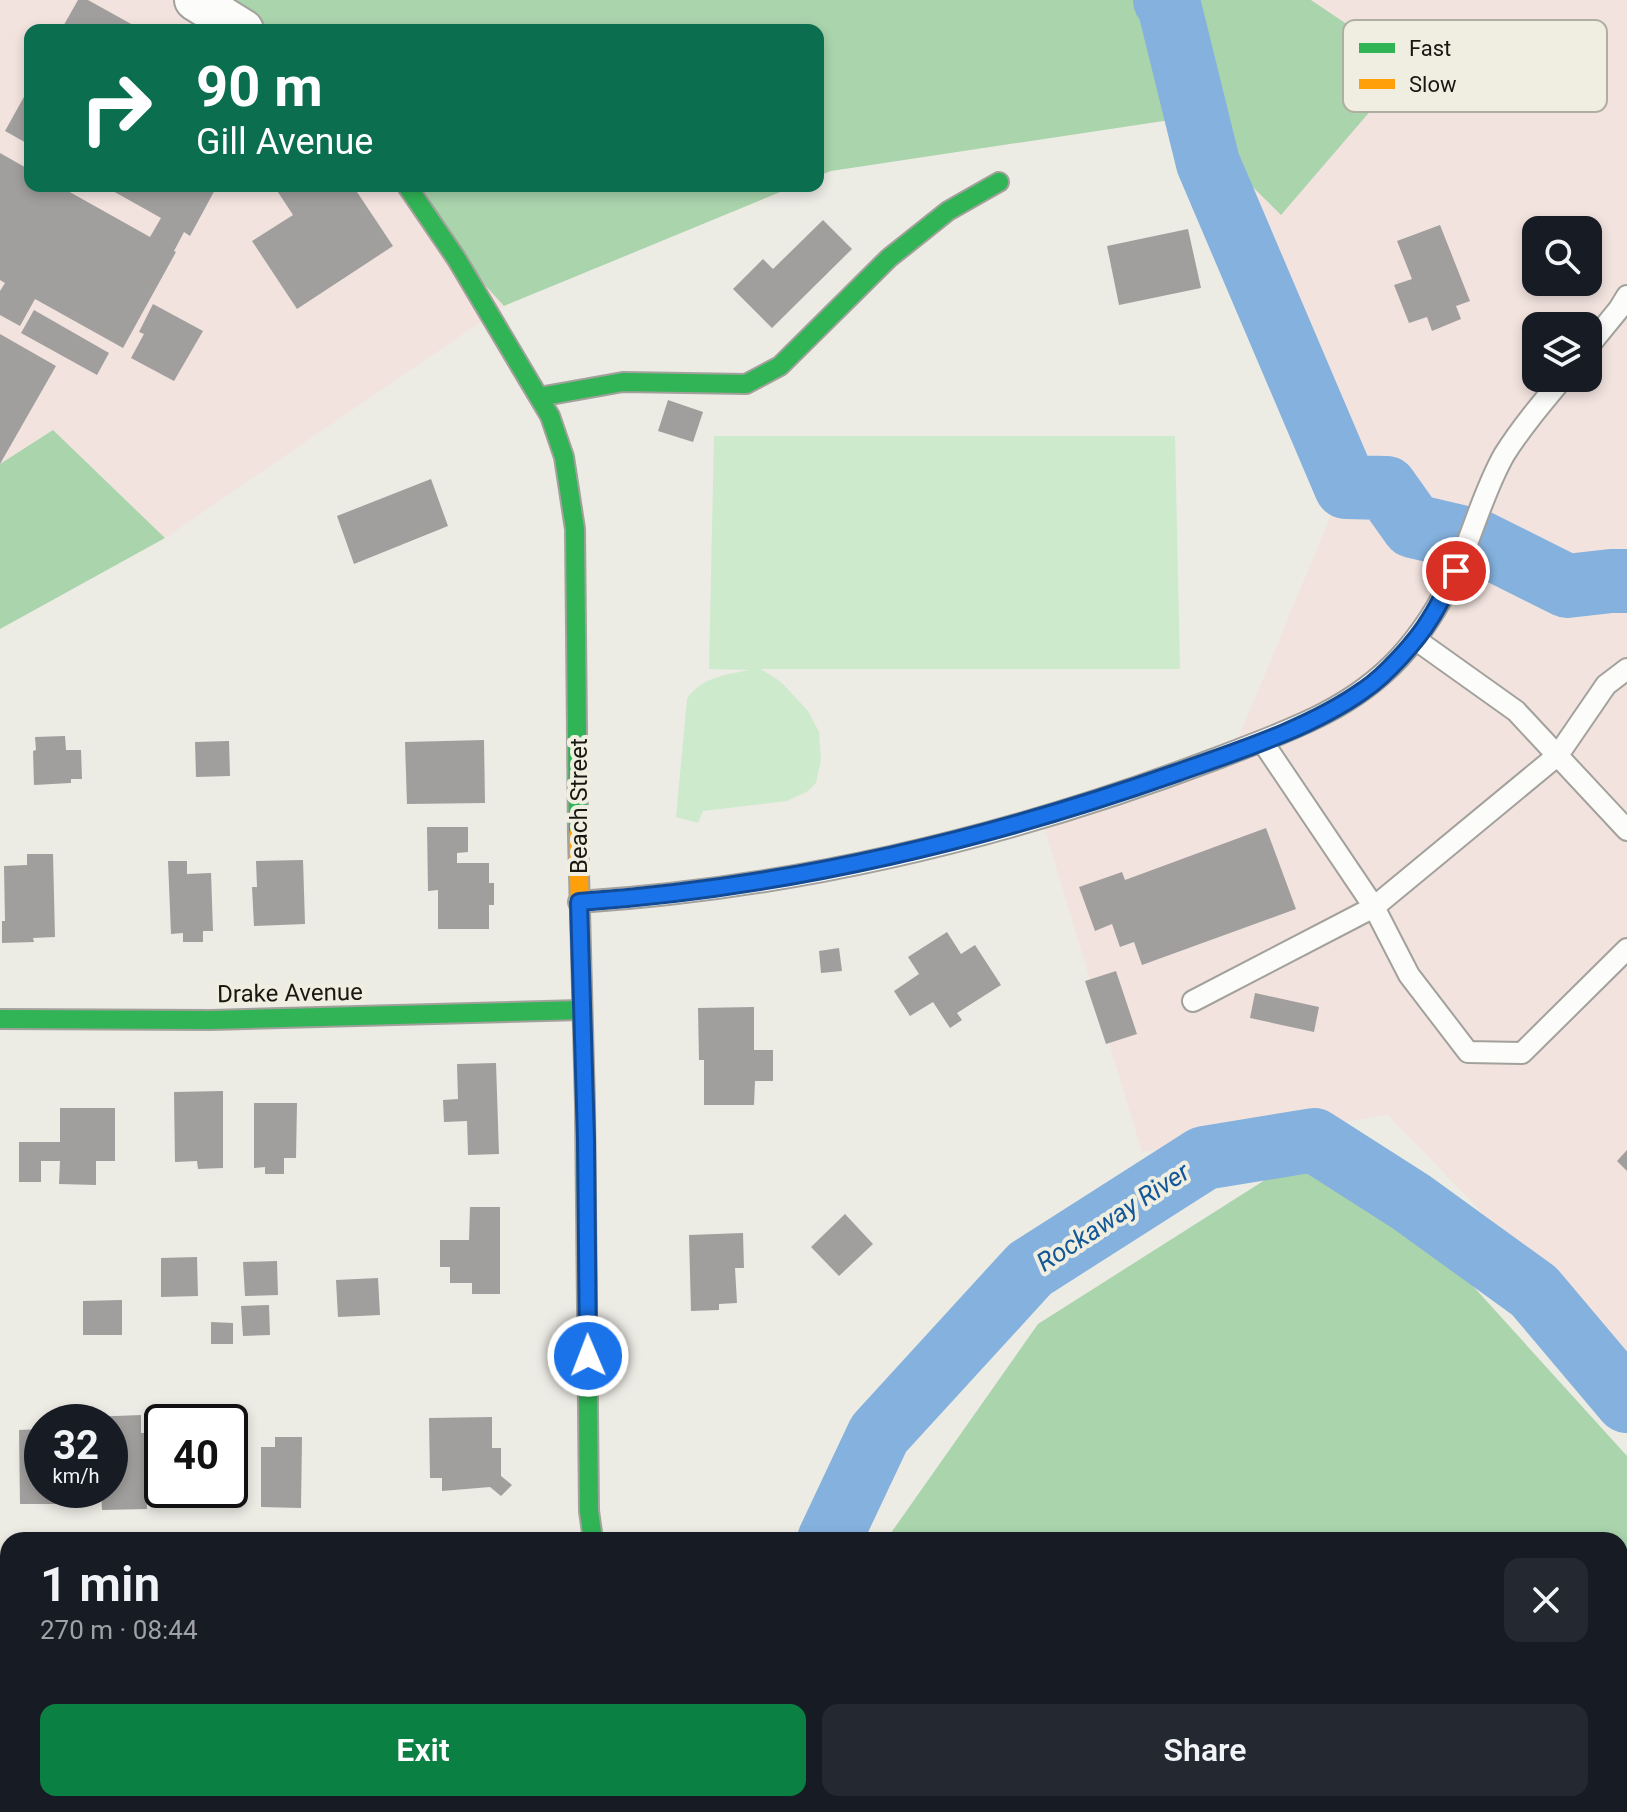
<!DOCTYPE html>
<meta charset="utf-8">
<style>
body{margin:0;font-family:Roboto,sans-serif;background:#242831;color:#f1f3f6;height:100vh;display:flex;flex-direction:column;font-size:30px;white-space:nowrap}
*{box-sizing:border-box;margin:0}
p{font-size:26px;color:#9ea1a6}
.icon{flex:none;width:44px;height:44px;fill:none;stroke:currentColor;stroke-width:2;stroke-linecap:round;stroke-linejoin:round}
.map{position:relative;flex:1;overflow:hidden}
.drawer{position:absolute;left:0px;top:1532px;width:1628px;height:280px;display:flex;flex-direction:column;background:#171b24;border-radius:24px 24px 0 0;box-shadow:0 4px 12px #0003}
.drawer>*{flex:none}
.guide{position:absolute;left:24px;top:24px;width:800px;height:168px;border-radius:16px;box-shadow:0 4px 12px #0003;background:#0b6e4f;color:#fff;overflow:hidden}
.tools{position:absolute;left:1522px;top:216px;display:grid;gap:16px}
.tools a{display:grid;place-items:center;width:80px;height:80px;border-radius:16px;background:#171b24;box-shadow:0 4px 12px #0003;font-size:40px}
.speed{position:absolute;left:24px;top:1404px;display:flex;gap:16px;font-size:40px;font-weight:700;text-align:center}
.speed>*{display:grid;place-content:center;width:104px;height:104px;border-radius:50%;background:#171b24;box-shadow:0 4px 12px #0003;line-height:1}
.speed small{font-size:20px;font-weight:400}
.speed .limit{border:4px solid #111;border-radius:12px;background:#fff;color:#111}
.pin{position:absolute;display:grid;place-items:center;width:68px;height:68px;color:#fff;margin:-34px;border:4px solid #fff;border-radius:50%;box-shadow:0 2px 8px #0007}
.me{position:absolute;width:88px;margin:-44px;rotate:359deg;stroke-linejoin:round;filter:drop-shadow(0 0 6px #0008)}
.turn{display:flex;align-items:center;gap:28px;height:168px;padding:0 40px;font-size:36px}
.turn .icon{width:104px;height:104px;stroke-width:2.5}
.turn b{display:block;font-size:56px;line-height:68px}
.round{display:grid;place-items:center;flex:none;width:84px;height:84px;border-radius:16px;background:#242831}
.summary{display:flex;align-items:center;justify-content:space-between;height:136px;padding:0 40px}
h1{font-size:48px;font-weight:600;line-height:60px}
.button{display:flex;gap:16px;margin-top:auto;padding:16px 40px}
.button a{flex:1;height:92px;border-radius:16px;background:#0b8043;color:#fff;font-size:32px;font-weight:600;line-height:92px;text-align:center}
.button a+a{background:#242831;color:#f1f3f6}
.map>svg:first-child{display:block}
.industrial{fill:#f2e3de;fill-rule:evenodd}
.green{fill:#ceeacd}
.forest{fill:#a9d4ac}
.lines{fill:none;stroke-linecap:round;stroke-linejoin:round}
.river{stroke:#84b1de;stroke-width:64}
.building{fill:#a09f9e}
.lane-casing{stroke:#a2a19c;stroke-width:24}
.street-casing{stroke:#a2a19c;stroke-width:44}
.fast-casing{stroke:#a2a19c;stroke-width:22}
.slow-casing{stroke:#a2a19c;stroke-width:22}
.lane{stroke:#fcfcfb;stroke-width:20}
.street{stroke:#fcfcfb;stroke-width:40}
.fast{stroke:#30b455;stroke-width:18}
.slow{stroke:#ff9f0a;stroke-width:18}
.route-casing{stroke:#114b97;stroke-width:20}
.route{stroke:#1a73e8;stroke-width:14}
.labels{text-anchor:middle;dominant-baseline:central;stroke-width:8;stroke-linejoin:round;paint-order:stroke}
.street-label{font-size:24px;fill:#181712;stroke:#f0eee0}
.water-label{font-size:26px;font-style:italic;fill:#135797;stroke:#f0eee0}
.key{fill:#f0eee0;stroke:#afaea2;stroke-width:2}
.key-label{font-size:22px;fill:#181712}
</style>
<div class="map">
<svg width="1627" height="1812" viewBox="0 0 1627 1812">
<rect width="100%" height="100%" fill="#ecebe4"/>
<!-- industrial -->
<path class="industrial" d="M0,0H275L322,30H30V186H445L504,306L165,538L53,430L0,464Z
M1311,0H1627V1363L1388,1115L1142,1152L1040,814L1238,739L1341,491L1183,118L1409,66ZM1536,230H1588V282H1536ZM1536,326H1588V378H1536Z"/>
<!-- green -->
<path class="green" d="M714,436H1175L1180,669H761L781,682L808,711L819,732L821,760L816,783L808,791L787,801L703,811L698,823L676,817L687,699C701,677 726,675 749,670L709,669Z"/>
<!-- forest -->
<path class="forest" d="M225,0H1311L1409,66L1281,215L1183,118L831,171L818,176V30H253Z
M395,186H795L504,306Z
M53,430L165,538L0,629V464Z
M1290,1164L1404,1210L1627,1456V1812H638L645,1804H1620V1540H886L1038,1324Z"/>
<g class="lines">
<!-- river -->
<path class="river" d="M1165,0L1169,5L1208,163L1346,487L1386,488L1413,526L1477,541L1567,586L1611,581H1627
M829,1540L879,1434L1030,1269L1204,1158L1314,1140L1411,1202L1534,1291L1627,1401
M751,1812L753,1804"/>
</g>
<!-- building -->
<path class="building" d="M78,0H88L142,30H61Z
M30,86V145L5,131Z
M0,153L30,170V186H59L150,237L161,218L104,186H217L190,236L184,232L174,251L176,252L123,348L35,299L20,326L0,315V291L5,283L0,280Z
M274,186H353L393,246L297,309L252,241L293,215Z
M823,220L852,249L772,328L733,289L763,259L773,269Z
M1440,225L1470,301L1456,306L1461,319L1432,331L1427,317L1409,323L1394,285L1412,279L1397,241Z
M1188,229L1201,288L1119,305L1107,246Z
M153,304L203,331L174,381L131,358L144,334L139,332Z
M34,310L109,353L97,375L21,333Z
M0,334L56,366L0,464Z
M668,400L703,412L693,442L658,431Z
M431,479L448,526L354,564L337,516Z
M65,736L66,750H81L82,779H71V783L34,785L33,751L36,750L35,737Z
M484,740L485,803L407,804L405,742Z
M229,741L230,776L196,777L195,742Z
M427,827H468V852L457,853V863H489V883H494V905H489V929H438V890L428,891Z
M1266,828L1296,909L1142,965L1134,942L1120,947L1112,924L1095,931L1079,887L1122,872L1125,880Z
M27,854H53L55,937L33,938L34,942L2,943V921H5L4,866L27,865Z
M303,860L305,924L254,926L252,887H257L256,861Z
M168,861H187V874L211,873L213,931H203V942H183V933L171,934Z
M947,932L961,954L975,945L1001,985L957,1013L962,1020L950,1028L933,1002L910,1016L894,991L919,974L908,957Z
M839,948L842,971L821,973L819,951Z
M1116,971L1137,1034L1106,1044L1085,981Z
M1255,993L1319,1007L1314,1032L1250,1018Z
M754,1007V1050H773V1081H755L754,1105H704V1060H699L698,1008Z
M496,1063L499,1154L468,1155L467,1121L444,1122L443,1100L458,1099L457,1064Z
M223,1091V1168L198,1169L197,1161L175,1162L174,1092Z
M254,1103H297L296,1158H284V1174H265V1167L254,1168Z
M60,1108H115V1161H96V1185L59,1184L60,1161H41V1182H19V1142H60Z
M1627,1150V1171L1617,1161Z
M470,1207H500V1294H472V1283H450V1267H440V1240H469Z
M845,1214L873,1244L839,1276L811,1247Z
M743,1233L744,1268H735L737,1303L719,1304V1310L691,1311L689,1235Z
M197,1257L198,1296L161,1297V1258Z
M277,1261L278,1295L245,1296L243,1262Z
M378,1278L380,1315L338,1317L336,1280Z
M122,1300V1335H83V1301Z
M269,1305L270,1335L243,1336L241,1306Z
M211,1322L233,1323V1344H211Z
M141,1415V1433H145L147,1509L102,1510L101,1490H110V1422H89V1417Z
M492,1417V1448H501V1476L512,1485L501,1496L490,1487L442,1491V1478H430L429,1418Z
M42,1429V1490H62V1504H20L19,1430Z
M275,1437H302L301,1508L261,1507V1447H275Z
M181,1490H218L219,1505L181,1506Z
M297,1804H330L309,1812H300Z
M451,1808V1812H416V1809Z"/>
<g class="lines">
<!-- lane casing -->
<g class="lane-casing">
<path id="lane" d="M1588,347L1619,309L1627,296
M1415,639L1516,711L1627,830
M1262,741L1374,907L1409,975L1468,1052L1522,1053L1627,949
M579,902C796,888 1012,836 1215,759C1282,733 1349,712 1399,658C1423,632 1440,605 1455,572C1473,534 1483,492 1504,455C1521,428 1542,403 1563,378
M1193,1001L1374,907L1558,755L1606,685L1627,669"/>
</g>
<!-- street casing -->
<g class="street-casing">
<path id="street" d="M195,0L243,30
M0,1586H8
M647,1804L650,1812"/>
</g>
<!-- fast casing -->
<g class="fast-casing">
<path id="fast" d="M407,186L456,258L550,416L564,457L575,529L578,835
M539,397L623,382L746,384L780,366L889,258L948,211L999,182
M0,1019L211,1020L581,1010
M585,1105L589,1511L593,1540"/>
</g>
<!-- slow casing -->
<g class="slow-casing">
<path id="slow" d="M578,835L585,1105"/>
</g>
<!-- lane -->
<use href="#lane" class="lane"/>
<!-- street -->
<use href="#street" class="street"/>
<!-- fast -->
<use href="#fast" class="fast"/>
<!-- slow -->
<use href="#slow" class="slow"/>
</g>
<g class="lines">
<!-- route casing -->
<g class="route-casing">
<path id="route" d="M588,1356L586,1139L579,902C783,888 983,841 1176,773C1238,751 1311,728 1364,690C1385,676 1417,641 1430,619C1440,604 1447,587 1456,571"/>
</g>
<!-- route -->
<use href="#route" class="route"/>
</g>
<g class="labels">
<!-- street labels -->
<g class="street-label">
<text transform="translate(579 806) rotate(-90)">Beach Street</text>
<text transform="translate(290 993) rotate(-1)">Drake Avenue</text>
</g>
<!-- water labels -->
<g class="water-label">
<text transform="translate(1113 1217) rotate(-33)">Rockaway River</text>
</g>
</g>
<!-- legend -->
<rect x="1343" y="20" width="264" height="92" rx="12" class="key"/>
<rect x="1359" y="43" width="36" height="10" fill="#30b455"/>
<rect x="1359" y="79" width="36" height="10" fill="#ff9f0a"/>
<g class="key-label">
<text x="1409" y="56">Fast</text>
<text x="1409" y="92">Slow</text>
</g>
</svg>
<div class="tools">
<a><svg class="icon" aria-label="search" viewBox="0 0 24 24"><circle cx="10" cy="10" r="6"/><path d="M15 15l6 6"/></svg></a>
<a><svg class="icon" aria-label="layers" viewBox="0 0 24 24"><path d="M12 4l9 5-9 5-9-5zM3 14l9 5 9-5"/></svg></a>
</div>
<div class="speed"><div>32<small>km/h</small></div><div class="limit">40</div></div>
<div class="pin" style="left:1456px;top:571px;background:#d93025"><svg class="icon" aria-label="arrive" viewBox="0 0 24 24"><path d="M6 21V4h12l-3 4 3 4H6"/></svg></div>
<svg class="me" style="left:588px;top:1356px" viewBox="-20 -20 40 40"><circle r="17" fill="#1a73e8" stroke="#fff" stroke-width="3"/><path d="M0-11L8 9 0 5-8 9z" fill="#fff"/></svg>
<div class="guide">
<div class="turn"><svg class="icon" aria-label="right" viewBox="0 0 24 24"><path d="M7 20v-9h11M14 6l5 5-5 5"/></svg><div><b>90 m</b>Gill Avenue</div></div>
</div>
<section class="drawer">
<div class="summary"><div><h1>1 min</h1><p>270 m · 08:44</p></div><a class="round"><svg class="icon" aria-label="close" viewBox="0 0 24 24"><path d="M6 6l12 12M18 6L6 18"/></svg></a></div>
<div class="button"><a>Exit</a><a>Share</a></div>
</section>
</div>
